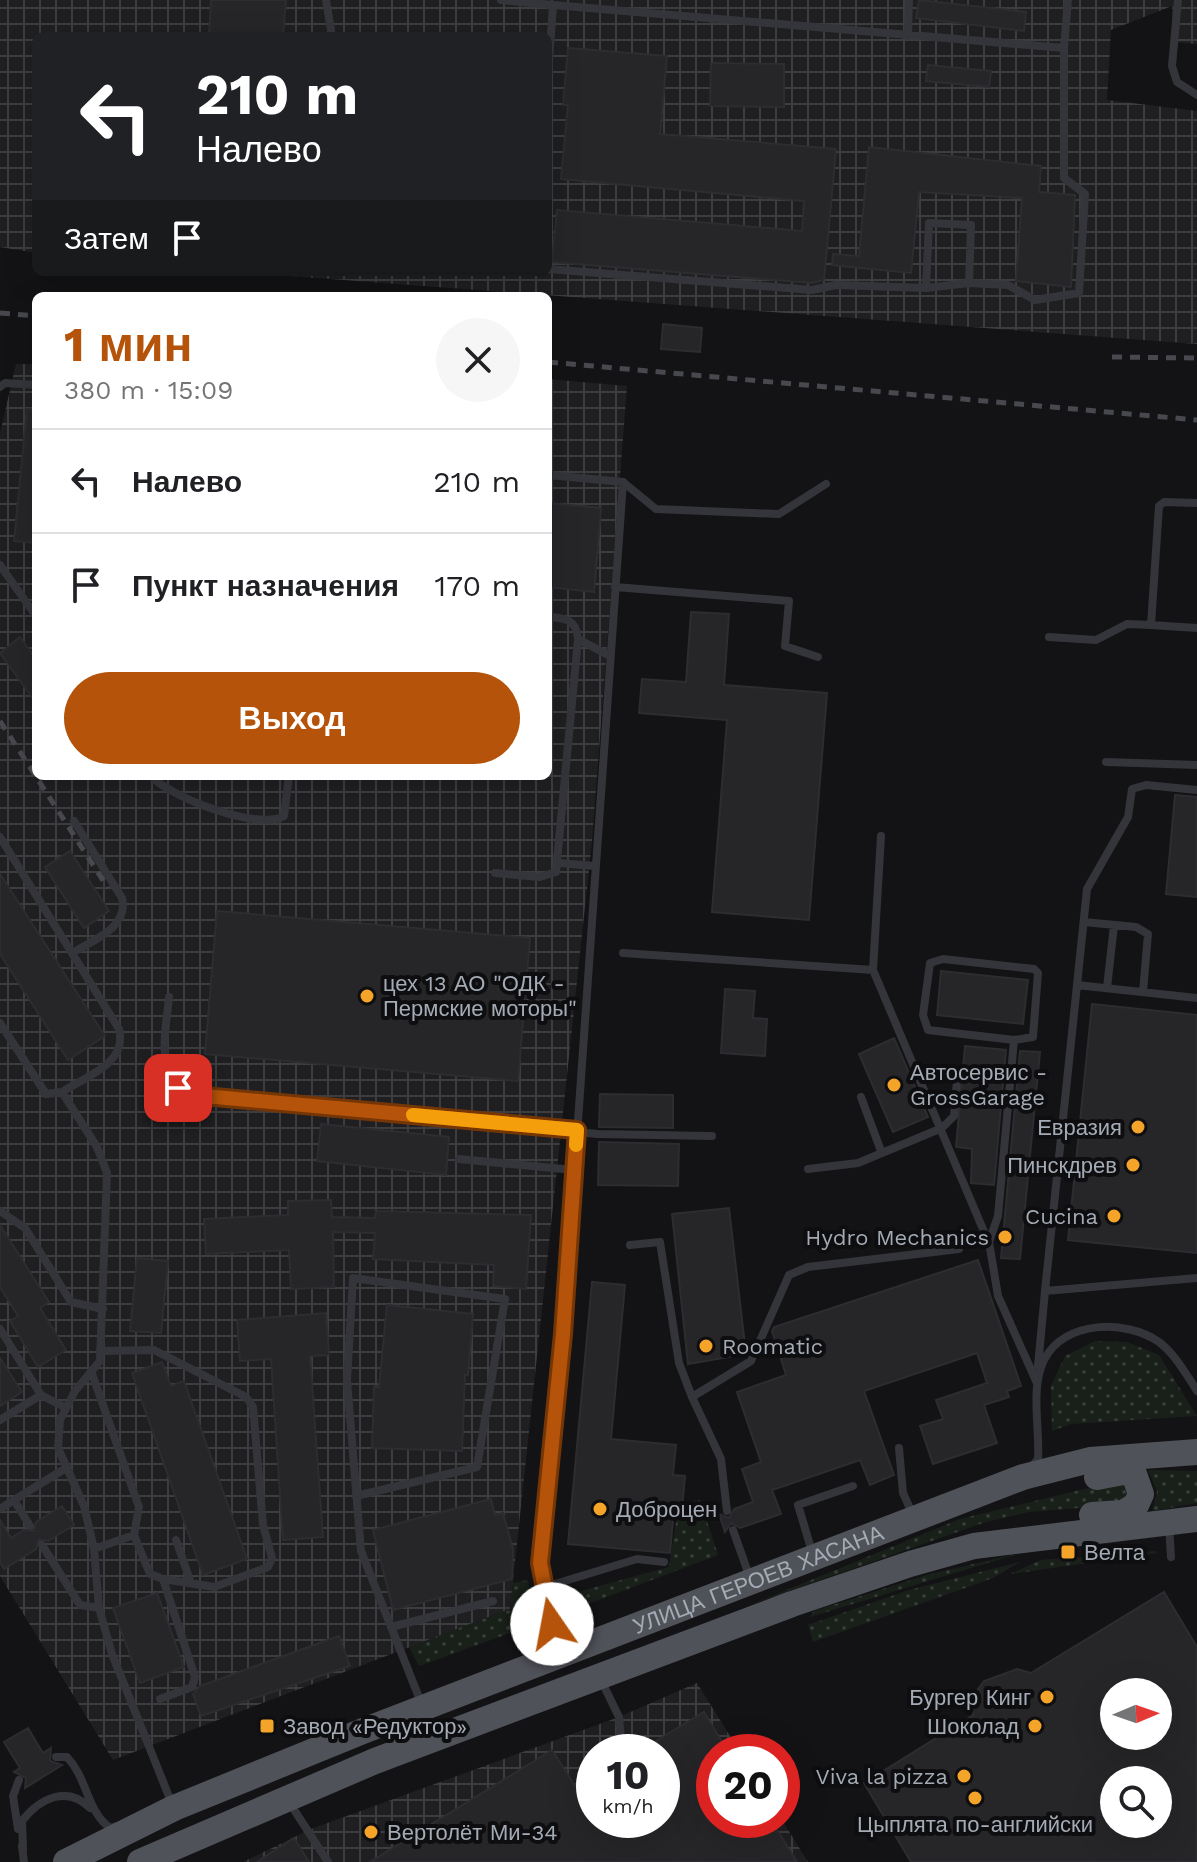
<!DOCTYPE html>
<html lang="ru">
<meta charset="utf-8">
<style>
body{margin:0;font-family:"Work Sans",sans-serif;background:#f6f6f6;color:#202124;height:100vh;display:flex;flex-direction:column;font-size:30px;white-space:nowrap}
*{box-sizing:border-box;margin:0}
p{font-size:26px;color:#757577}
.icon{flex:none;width:44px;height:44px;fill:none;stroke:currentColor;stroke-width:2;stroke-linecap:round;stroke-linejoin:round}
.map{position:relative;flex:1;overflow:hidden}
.drawer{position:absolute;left:32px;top:292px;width:520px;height:488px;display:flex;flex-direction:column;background:#fff;border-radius:12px;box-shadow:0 8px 32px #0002}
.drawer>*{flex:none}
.top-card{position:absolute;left:32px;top:32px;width:520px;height:244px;border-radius:12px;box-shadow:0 8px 32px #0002;background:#202124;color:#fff;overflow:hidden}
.needle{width:52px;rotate:88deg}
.tools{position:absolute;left:1100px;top:1678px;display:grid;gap:16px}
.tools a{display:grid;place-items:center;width:72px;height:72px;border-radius:50%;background:#fff;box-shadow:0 8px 32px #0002;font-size:40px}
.speed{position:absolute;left:576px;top:1734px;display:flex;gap:16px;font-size:40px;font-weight:700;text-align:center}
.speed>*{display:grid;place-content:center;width:104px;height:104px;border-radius:50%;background:#fff;box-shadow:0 8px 32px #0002;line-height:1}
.speed small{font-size:20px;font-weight:400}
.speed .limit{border:12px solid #d22;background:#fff;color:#111}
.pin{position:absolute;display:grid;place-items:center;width:68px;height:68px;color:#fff;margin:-34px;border-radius:16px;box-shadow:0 4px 12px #0006}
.me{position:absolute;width:88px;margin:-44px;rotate:348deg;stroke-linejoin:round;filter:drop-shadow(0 0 6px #0008)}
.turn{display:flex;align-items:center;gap:28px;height:168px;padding:0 32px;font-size:36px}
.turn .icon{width:104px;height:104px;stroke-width:2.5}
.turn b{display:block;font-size:56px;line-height:68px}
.then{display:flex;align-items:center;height:76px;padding:0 32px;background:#0003;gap:16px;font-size:30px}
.round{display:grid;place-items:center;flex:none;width:84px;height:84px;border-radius:42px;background:#f6f6f6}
.summary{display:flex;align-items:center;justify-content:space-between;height:136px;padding:0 32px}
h1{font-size:48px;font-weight:700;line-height:60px;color:#b45309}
.button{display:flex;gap:16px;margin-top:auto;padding:16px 32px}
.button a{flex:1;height:92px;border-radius:48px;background:#b45309;color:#fff;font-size:32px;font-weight:700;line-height:92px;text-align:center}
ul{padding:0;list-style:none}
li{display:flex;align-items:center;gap:24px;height:104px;padding:0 32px;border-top:2px solid #e0e0e0}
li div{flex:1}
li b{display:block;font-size:30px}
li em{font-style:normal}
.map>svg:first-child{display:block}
.industrial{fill:url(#industrial-grid);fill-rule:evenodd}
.green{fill:url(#green-dots)}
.building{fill:#262629;stroke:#2d2d31;stroke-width:2;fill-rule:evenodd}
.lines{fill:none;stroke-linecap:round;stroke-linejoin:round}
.lane{stroke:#34353a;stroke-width:8}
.primary{stroke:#505259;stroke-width:26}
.rail{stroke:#47494f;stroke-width:5;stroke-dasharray:10 8;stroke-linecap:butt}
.route-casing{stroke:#753606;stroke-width:20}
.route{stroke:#b45309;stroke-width:14}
.slow{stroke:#f59e0b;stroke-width:14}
.poi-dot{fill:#f5a42a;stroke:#0e0e10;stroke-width:3}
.labels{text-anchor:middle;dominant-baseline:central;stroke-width:8;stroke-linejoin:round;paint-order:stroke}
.poi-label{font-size:22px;fill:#a4abb5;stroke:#0e0e10;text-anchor:start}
.street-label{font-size:22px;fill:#a4abb5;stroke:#0e0e10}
</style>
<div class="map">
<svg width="1197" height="1862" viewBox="0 0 1197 1862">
<defs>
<pattern id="industrial-grid" width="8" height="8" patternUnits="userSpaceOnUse" patternTransform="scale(2)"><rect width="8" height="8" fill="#1f1f22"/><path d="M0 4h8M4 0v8" fill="none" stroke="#3d3d40"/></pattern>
<pattern id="green-dots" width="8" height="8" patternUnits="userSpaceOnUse" patternTransform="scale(2)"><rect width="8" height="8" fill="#19201a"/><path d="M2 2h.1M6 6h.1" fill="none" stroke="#373e39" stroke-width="1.8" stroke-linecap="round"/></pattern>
</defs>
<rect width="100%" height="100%" fill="#131315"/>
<!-- industrial -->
<path class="industrial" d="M0,0H1197V44L1172,42V6L1111,30L1107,100L1197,111V344L238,272H548V36H36V253L0,247Z
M16,364H36V776H548V379L627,386L592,841L510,1609L113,1760L0,1576V433Z
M697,1683L740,1752H714V1820H782L808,1862H243L311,1829L619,1717ZM594,1752H662V1820H594Z"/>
<!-- green -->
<path class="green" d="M1095,1341L1127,1342L1159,1355L1197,1416L1071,1424L1052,1431L1051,1386L1065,1356Z
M1148,1470L1197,1471V1503L1152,1511L1157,1491Z
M1113,1482L1126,1483L1131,1492L1117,1505L1029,1512L986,1522L752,1604L960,1519Z
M700,1500L718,1555L564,1613L559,1597L669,1567L679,1504Z
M1156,1551L1157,1553L1010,1574L1041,1560Z
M1017,1554L810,1617L814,1611L930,1574Z
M1020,1562L993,1578L813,1642L808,1625L909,1590Z
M528,1580L535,1624L419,1666L409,1647L510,1609L513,1583Z"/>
<!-- building -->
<path class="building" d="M211,0H286L283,36H209Z
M919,0L1026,12L1024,31L916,18Z
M568,48L667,56L660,134L836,149L824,280L812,283L552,262L557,210L802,231L804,201L561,179L568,105H563Z
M711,63L784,64V107L710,106Z
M928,65L991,71L989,87L926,81Z
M869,147L1041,166L1039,192L1075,195L1071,287L1016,281L1022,198L919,192L911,273L832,265L833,254L859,256Z
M663,324L702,328L700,352L661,349Z
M27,409L36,410V543L14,541Z
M548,503L601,508L594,592L548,587Z
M691,612L729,614L724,685L827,693L809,920L712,912L727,720L639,713L642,679L686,682Z
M20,637L36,659V703L0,653Z
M1175,795L1197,797V897L1166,894Z
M70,851L109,911L84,928L45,867Z
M0,874L105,1036L68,1060L0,954Z
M217,911L530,938L518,1081L205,1054Z
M941,971L1028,980L1023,1024L937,1015Z
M725,989L755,991L753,1018L767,1019L765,1056L721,1053Z
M1092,1004L1197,1015V1253L1068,1240Z
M894,1038L928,1117L893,1132L859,1054Z
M965,1046L1006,1050L994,1185L971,1183L972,1149L956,1147Z
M1020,1051L1040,1052L1020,1259L1001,1258Z
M600,1094L673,1095V1128L599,1127Z
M321,1124L449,1137L446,1175L317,1161Z
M599,1142L679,1144L678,1186L598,1185Z
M331,1200L332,1217L375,1218L376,1211L531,1215L526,1289L493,1286L494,1265L373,1259L375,1233L333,1232L334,1287L291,1289L289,1250L206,1254L204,1219L288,1215V1201Z
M729,1208L746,1354L688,1364L672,1214Z
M0,1225L49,1302L40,1308L66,1350L38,1367L10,1321L18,1316L0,1287Z
M137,1258L168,1261L161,1333L130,1331Z
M978,1260L1021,1386L1007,1391L1009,1397L984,1405L997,1443L933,1464L920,1426L943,1419L936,1400L987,1383L977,1353L864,1391L894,1475L870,1485L860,1460L772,1490L781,1514L740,1528L731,1523L725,1532L719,1514L729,1518L734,1509L753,1502L742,1469L761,1462L737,1392L786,1375L772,1331L774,1327Z
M592,1282L625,1285L611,1439L676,1445L673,1475L685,1476L682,1509H674L670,1553L568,1544Z
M387,1305L473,1314L468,1375H465L462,1451L372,1448L374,1387H379Z
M326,1313L329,1355L310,1356L323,1537L283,1540L271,1359L240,1361L237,1320Z
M0,1358L22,1392L0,1406Z
M162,1362L171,1386L184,1381L247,1559L203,1575L132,1373Z
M491,1499L495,1515L503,1513L513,1549L512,1579L393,1610L373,1530Z
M62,1506L74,1525L48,1541L39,1539L36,1549L4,1569L0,1562V1520L11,1538L24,1530L34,1531L36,1522Z
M1164,1592L1197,1647V1862H911L864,1783L973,1715V1696L984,1681L1017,1669L1031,1673ZM1114,1692H1158V1736H1114ZM1114,1780H1158V1824H1114Z
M157,1593L184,1667L140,1683L113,1608Z
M339,1636L350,1666L201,1716L193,1694L200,1686Z
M704,1712L728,1752H714V1820H771L797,1862H370L552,1750L577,1789L594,1778V1820H662V1752H638Z
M28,1728L43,1753L51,1748L50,1761L62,1765L25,1788L26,1778L14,1772L20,1768L4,1742Z
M294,1838L309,1862H257Z"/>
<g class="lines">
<!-- lane -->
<path class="lane" d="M326,0L332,36
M501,0L553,5
M1178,0L1172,66L1177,82L1197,95
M908,36L909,0
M548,76L553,5L1064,48L1068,0
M548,269L812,290L836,285L926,288L929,223L971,225L969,283L1008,285L1035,300L1079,293L1085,194L1064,178V48
M926,288L969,283
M0,387L5,383L36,385
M548,475L623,482L563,1334L540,1563L561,1649
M623,482L656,509L779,514L826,484
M1197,503L1164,502L1159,506L1151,625L1197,628
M0,565L36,616
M615,587L789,601L785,646L818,657
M548,617C566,618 576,619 578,639L610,656
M1049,637L1096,640L1127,624L1151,625
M1106,762L1197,765
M151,776C170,797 257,831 284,816L289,776
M0,837L119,1029C128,1063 87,1076 62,1092
M558,863L595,866
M495,873L540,877L556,872L578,639
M1084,922L1136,927L1148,934L1143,992
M72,953C93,940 129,928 122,898L74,821
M623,953L873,970L988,1241
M873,970L881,836
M1077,985L1087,889L1128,817L1132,789L1146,785L1197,790
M1107,988L1114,925
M169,997C166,1033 153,1077 193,1095L598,1134L712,1136
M0,1023L46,1094L62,1092L97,1147L107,1173L100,1361L75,1391L60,1420L58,1448L84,1506L94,1549L99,1608L112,1654L172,1804
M1014,1040L1033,1037L1038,973L1034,969L943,959L930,963L923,1015L928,1030L1014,1040L998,1216L989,1242L998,1296L1037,1383
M861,1097L881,1151
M459,1159L574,1170
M808,1169L858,1163L942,1128L954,1116L957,1081
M0,1211L25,1228L71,1302L103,1309
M630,1245L660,1242L679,1363L692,1397
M1045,1291L1077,985L1197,998
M0,1329L41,1395L66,1408
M1038,1366L1045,1291L1197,1278
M91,1371L139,1507L134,1535
M0,1420L41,1395
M899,1448L903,1493L912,1513
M1032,1466L1038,1459C1040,1429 1030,1388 1044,1360C1064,1320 1126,1319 1159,1342C1175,1354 1186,1374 1197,1391
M356,1496L477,1467L505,1299L353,1278L347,1380L361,1551L422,1705
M14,1500L30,1526
M1,1508L66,1468
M727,1511L721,1459L692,1397L751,1361L789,1275L808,1267L959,1249
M1169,1526L1171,1557
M733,1530L750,1578
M176,1540L191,1583
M42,1545L80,1605L99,1608
M94,1549L134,1535L150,1574L163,1579L214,1587L268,1567L272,1558L263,1525L253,1407L246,1397L154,1350L100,1351
M813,1555L798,1505L853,1486
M545,1587L637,1559L664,1562
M391,1627L493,1601
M601,1680L619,1717L622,1752
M160,1699L192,1687L195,1677L163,1579
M56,1757H67C88,1779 86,1810 110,1828L118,1826
M289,1802L328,1862
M18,1829L13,1796L19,1780
M22,1846L24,1862
M23,1850L22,1821C40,1798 67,1785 90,1808"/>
<!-- primary -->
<g class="primary">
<path d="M1092,1515L1123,1513L1136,1505L1141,1494L1134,1474L1123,1472L1097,1477"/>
<path id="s1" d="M66,1862L174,1808L363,1731L1023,1477L1090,1460L1197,1452"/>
<path d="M140,1862L375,1761L792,1604L910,1564L974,1546L1197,1519"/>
</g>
<!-- rail -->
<path class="rail" d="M0,313L36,316
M1112,357L1197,358
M548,362L1197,420
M0,721L108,888"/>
</g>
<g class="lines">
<!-- route casing -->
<g class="route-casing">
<path id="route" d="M178,1088L193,1095L577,1130L563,1334L540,1563L552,1624"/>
</g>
<!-- route -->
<use href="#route" class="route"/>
<!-- slow -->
<path class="slow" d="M413,1115L577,1130L576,1145"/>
</g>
<!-- markers -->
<g class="poi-dot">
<circle cx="367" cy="996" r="8"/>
<circle cx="894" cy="1085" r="8"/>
<circle cx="1138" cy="1127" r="8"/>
<circle cx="1133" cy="1165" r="8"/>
<circle cx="1114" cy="1216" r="8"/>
<circle cx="1005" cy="1237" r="8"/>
<circle cx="706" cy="1346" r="8"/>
<circle cx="600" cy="1509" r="8"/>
<rect x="1060" y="1544" width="16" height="16" rx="4"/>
<circle cx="1047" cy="1697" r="8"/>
<rect x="259" y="1718" width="16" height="16" rx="4"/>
<circle cx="1035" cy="1726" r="8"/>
<circle cx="964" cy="1776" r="8"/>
<circle cx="975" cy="1798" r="8"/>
<circle cx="371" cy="1832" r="8"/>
</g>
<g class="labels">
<!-- poi labels -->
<g class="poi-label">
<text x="383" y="983">цех 13 АО "ОДК -<tspan x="383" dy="25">Пермские моторы"</tspan></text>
<text x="910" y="1072">Автосервис -<tspan x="910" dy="25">GrossGarage</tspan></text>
<text x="1122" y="1127" text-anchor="end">Евразия</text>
<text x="1117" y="1165" text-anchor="end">Пинскдрев</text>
<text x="1098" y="1216" text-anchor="end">Cucina</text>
<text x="989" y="1237" text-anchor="end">Hydro Mechanics</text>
<text x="722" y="1346">Roomatic</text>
<text x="616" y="1509">Доброцен</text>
<text x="1084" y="1552">Велта</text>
<text x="1031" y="1697" text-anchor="end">Бургер Кинг</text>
<text x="283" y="1726">Завод «Редуктор»</text>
<text x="1019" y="1726" text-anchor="end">Шоколад</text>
<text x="948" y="1776" text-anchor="end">Viva la pizza</text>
<text x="975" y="1824" text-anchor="middle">Цыплята по-английски</text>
<text x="387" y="1832">Вертолёт Ми-34</text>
</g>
<!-- street labels -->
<g class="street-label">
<text stroke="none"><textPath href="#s1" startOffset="748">УЛИЦА ГЕРОЕВ ХАСАНА</textPath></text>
</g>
</g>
</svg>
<div class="tools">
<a><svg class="needle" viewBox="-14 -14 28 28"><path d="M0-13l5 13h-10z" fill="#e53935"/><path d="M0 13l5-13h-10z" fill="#757577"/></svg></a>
<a><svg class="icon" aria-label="search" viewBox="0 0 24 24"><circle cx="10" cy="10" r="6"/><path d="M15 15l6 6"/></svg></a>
</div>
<div class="speed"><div>10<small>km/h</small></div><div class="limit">20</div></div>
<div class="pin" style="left:178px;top:1088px;background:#d93025"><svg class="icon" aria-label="arrive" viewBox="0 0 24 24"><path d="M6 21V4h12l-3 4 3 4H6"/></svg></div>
<svg class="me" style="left:552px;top:1624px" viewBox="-20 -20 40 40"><circle r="19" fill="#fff"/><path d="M0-13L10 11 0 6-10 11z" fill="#b45309"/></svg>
<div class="top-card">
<div class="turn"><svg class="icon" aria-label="left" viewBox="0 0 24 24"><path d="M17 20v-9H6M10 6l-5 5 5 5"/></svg><div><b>210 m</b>Налево</div></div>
<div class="then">Затем<svg class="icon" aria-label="arrive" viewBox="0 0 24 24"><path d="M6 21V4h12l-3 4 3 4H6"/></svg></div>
</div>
<section class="drawer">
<div class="summary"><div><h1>1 мин</h1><p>380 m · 15:09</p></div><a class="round"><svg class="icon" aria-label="close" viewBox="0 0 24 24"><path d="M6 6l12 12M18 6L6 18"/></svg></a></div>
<ul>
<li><svg class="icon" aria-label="left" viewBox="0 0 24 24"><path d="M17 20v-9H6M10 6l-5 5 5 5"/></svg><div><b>Налево</b></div><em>210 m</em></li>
<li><svg class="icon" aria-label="arrive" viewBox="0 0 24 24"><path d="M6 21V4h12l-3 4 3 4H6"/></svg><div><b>Пункт назначения</b></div><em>170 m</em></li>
</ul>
<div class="button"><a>Выход</a></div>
</section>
</div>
